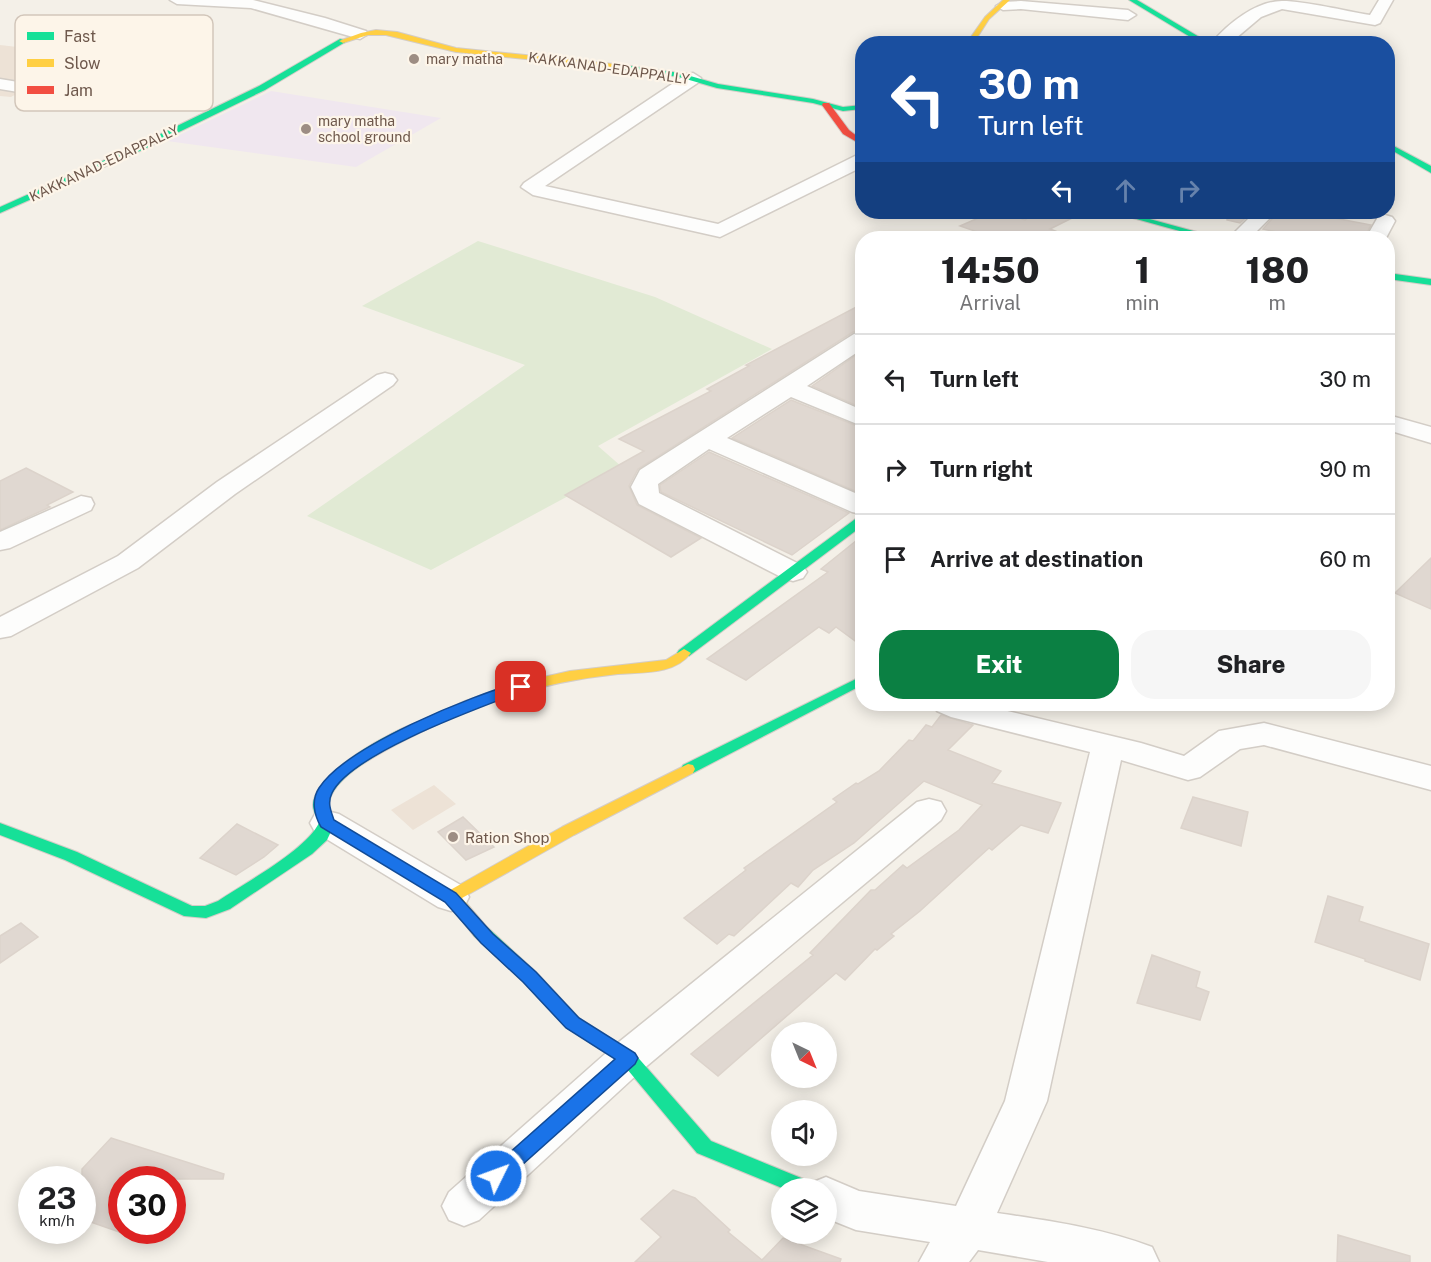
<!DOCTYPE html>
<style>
body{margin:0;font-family:"Public Sans",sans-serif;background:#f6f6f6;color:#202124;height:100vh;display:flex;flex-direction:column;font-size:22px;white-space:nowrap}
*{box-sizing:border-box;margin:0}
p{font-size:20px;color:#757577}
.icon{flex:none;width:33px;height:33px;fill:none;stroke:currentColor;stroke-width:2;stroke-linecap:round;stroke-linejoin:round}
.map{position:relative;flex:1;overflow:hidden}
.panel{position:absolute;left:855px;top:231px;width:540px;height:480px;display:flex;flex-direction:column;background:#fff;border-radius:24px;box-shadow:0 3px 15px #0003}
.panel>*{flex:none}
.banner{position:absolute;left:855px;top:36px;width:540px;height:183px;border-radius:24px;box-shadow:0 3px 15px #0003;background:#1a4fa0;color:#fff;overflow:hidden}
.needle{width:39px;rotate:137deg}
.tools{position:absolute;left:771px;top:1022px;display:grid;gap:12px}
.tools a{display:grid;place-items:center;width:66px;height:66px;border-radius:50%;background:#fff;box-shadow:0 3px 15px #0003;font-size:30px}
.speed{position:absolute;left:18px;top:1166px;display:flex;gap:12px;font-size:30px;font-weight:700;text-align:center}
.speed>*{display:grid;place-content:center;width:78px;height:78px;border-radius:50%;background:#fff;box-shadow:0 3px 15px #0003;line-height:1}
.speed small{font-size:15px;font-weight:400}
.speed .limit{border:9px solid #d22;background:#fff;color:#111}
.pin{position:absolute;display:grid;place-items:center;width:51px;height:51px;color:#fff;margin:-26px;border-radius:12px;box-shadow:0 3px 9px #0006}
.me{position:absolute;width:66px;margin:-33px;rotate:48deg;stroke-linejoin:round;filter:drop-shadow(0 0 4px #0008)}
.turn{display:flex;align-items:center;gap:21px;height:126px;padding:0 24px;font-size:27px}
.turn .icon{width:78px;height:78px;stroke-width:2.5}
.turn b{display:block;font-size:42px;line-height:51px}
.lanes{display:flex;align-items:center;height:57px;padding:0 24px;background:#0003;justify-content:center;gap:30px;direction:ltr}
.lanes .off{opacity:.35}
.eta{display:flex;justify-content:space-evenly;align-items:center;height:102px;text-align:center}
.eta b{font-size:36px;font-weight:800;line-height:42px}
.cta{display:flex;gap:12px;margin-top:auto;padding:12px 24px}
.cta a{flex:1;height:69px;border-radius:24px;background:#0b8043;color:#fff;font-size:24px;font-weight:800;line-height:69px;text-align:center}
.cta a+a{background:#f6f6f6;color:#202124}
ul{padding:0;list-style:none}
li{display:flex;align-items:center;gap:18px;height:90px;padding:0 24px;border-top:2px solid #e0e0e0}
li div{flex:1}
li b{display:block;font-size:22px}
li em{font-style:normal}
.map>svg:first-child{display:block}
.residential{fill:#ede2d6}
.education{fill:#f0e7ef}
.green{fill:#e1ead4}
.building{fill:#e0d8d1;stroke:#dcd3cb;stroke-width:1.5}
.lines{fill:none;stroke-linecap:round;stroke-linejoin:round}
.street-casing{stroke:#d3cdc6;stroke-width:3}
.fast-casing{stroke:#d4cdc7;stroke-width:2}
.slow-casing{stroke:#d4cdc7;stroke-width:2}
.jam-casing{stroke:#d4cdc7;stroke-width:2}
.street{fill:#fdfdfc;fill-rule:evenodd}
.fast{fill:#16e098;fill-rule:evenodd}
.slow{fill:#ffcf43;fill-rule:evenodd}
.jam{fill:#f24e42;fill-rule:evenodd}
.route{fill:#1a73e8;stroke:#114b97;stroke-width:1.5}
.poi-dot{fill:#9d8d83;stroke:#fdf5e9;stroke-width:2}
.labels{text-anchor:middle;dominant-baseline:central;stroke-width:4.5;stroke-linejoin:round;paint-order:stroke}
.far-poi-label{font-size:14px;fill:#6e584c;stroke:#fdf5e9;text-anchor:start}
.far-street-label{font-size:14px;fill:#6e584c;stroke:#fdf5e9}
.poi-label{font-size:15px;fill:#6e584c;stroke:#fdf5e9;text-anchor:start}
.key{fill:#fdf5e9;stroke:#d2c6ba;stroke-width:1.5}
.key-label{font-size:16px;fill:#6e584c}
</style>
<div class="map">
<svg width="1431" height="1262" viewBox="0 0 1431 1262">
<rect width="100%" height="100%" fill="#f4f0e8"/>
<!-- residential -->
<path class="residential" d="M0,45L87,55L11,97L0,96Z
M434,785L456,804L413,830L391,810Z"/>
<!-- education -->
<path class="education" d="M271,91L441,118L356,167L167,141Z"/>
<!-- green -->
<path class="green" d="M478,241L655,297L772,349L598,446L622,467L431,570L307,516L525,365L362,306Z"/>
<!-- building -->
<path class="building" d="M992,212H1002L1025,220L1037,212H1084L1050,229L1068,236L1067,238H995L960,226Z
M1228,212H1252L1240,223L1227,220Z
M1278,212H1303L1371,225L1364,238H1304L1263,229Z
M862,304V330L853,332L638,469L629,486L637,505L701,538L671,557L565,495L644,451L619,439L711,391L707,389L749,366L746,365Z
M862,351V408L812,386Z
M791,400L862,428V494L732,438Z
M709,452L849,513L792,555L661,492L660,485Z
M26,468L73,492L47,505L50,507L0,530V481Z
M862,536V646L836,627L829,633L819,627L746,680L707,659L828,572L821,569Z
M1431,558V609L1395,593Z
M941,715L973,725L948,750L1001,771L992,783L1061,803L1048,833L1021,825L992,850L989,848L920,911L891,934L894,936L877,950L875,949L845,980L836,973L718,1076L691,1054L813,955L810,953L871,890H875L903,865L907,868L959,830L982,805L924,781L854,843L813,870L798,887L791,883L734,936L729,934L717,944L684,918L746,870L744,868L837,802L833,799L856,783L858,784L879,771L909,740L913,741L926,725L932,727Z
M1193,797L1248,812L1241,846L1181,828Z
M463,817L494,847L466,860L438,832Z
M237,824L278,845L264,857L236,875L200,858Z
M1328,896L1363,907L1359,921L1429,944L1420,980L1365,961V959L1315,942Z
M21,923L38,937L0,963V936Z
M1152,955L1200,972L1196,987L1209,992L1200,1020L1137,1003Z
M111,1138L224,1174L223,1179H122V1233L82,1219V1169Z
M673,1190L695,1198L730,1230L728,1232L762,1260L783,1238L841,1259L840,1262H635L661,1237L641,1219Z
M1338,1235L1410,1256V1262H1337Z"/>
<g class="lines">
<!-- street casing -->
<g class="street-casing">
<path id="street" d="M170,0H253L325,18L366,31L368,34L360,39L251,8L177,4Z
M1379,0H1393L1380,23L1375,25L1282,9L1261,17L1229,44H1211C1227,24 1256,1 1282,1C1306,1 1345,11 1370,15Z
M1021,1L1128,10L1136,15L1128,20L1021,9L1003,10L996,6L1003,2Z
M693,73L701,78L699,82L545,186L718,224L855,156L862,155V167L720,237L533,195L521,187L524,183L687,74Z
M0,79L30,84L32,88L30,92L24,93L0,89Z
M1255,212H1276L1250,238H1229Z
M1385,215L1392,217L1395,221L1386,238H1366L1378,217Z
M862,332V349L807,386L862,410V426L791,397L727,438L862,496V514L852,512L709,449L658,484L659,493L803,566L807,572L803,578L793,581L783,578L639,504L631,487L640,470L854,334Z
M385,373L393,375L397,380L393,385L235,494L138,568L11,636L0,638V617L118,556L217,482L377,375Z
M1388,415L1431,427V443L1388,430Z
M81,496L91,498L94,504L91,510L10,548L0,550V532Z
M932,704H978L1141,743L1184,756L1219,731L1264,723L1431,766V790L1264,745L1240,749L1200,777L1188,780L1121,760L1047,1101L997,1213C1050,1221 1102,1228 1152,1247L1159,1262H1048L978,1250L969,1262H919L930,1242L856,1230L826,1218V1188H808L811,1183L826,1177L859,1191L956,1206L1005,1101L1090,752L951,717L937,711Z
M929,799L941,802L946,811L941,820L642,1070L479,1220L464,1226L449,1220L442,1206L449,1192L614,1046L917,802Z
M327,811L339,814L464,887L469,897L464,907L451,911L438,907L315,832L310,823L315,814Z"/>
</g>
<!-- fast casing -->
<g class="fast-casing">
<path id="fast" d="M1129,0H1137L1211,44H1202Z
M340,39L347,41L265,90L142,150L0,213V207L136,146L259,86Z
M624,65L680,73L718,84L813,99L843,107L862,105V109L843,111L813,103L717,88L679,77L621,69V65Z
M1388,143L1431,166V173L1388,148Z
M1111,212H1124L1219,238H1205Z
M1388,273L1431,279V285L1388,279Z
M862,516V526L689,656H679L677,653L679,650L858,517Z
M862,676V685L693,773H683L681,769L683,765Z
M422,721L427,723L429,726L427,729C402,742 330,773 329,805C329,811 333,818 335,823L327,840L312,854L230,909L206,918L184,916L65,860L0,835V823L77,852L192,906H205L218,901C245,883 306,850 319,823C317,818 313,811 313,805C315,772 393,729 422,721Z
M480,925L486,926L536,972L579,1018L634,1053L711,1141L811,1182L814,1188H782L697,1153L622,1063L567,1028L524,982L474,936L472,931L474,926Z"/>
</g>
<!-- slow casing -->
<g class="slow-casing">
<path id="slow" d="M1003,0H1010L989,19L973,44H966L985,17Z
M376,30L397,32L456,48L624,65L628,67L624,69L456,52L386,35H368L343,43L339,41L361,33Z
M684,649L691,653C674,675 643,672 618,674C550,681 489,699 427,729L422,731L415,726L417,723L465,701L517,683L570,671L666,660Z
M688,764L693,765L695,769L693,773L574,835L462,898L486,926L488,931L486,936L480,937L474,936L443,897L445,893L562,827Z"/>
</g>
<!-- jam casing -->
<g class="jam-casing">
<path id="jam" d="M823,103H829L849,130L862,140V145L843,134L822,105Z"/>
</g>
<!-- street -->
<use href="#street" class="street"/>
<!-- fast -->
<use href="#fast" class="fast"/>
<!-- slow -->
<use href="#slow" class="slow"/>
<!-- jam -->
<use href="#jam" class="jam"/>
</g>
<!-- route -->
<path class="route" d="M521,682L529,687L526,690C484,706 351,753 332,793C327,803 331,811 334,820L456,893L493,934L536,972L579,1018L635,1053L638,1058L635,1064L503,1182L496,1185L490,1182L487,1176L490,1170L615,1059L566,1028L523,982L481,943L445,902L321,827C314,815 311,800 319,788C346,746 472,695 521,682Z"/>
<!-- markers -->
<g class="poi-dot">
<circle cx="414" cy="59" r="6"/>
<circle cx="306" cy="129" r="6"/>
<circle cx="453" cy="837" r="6"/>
</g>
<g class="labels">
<!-- far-poi labels -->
<g class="far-poi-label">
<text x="426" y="59">mary matha</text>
<text x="318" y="121">mary matha<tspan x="318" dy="16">school ground</tspan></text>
</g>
<!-- far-street labels -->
<g class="far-street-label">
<text transform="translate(609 68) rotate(8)">KAKKANAD-EDAPPALLY</text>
<text transform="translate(104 163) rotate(-25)">KAKKANAD-EDAPPALLY</text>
</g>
<!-- poi labels -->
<g class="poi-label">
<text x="465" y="837">Ration Shop</text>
</g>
</g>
<!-- legend -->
<rect x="15" y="15" width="198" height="96" rx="9" class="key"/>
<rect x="27" y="32" width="27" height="8" fill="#16e098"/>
<rect x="27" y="59" width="27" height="8" fill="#ffcf43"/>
<rect x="27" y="86" width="27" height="8" fill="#f24e42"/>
<g class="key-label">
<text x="64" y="42">Fast</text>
<text x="64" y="69">Slow</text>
<text x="64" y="96">Jam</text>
</g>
</svg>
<div class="tools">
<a><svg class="needle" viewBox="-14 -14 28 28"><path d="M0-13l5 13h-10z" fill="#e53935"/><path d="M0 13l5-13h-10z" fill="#757577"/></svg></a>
<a><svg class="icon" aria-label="sound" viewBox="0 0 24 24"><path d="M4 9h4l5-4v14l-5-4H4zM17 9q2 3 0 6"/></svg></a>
<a><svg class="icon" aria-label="layers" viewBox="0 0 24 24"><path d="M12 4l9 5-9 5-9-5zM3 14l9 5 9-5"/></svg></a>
</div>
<div class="speed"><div>23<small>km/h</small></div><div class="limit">30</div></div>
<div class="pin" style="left:521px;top:687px;background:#d93025"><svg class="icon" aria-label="arrive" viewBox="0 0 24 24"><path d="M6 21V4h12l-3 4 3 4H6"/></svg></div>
<svg class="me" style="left:496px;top:1176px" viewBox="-20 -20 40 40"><circle r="17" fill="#1a73e8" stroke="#fff" stroke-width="3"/><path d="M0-11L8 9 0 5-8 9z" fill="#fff"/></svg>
<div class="banner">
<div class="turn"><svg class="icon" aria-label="left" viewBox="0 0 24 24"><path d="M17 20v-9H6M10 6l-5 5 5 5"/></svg><div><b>30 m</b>Turn left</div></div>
<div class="lanes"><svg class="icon" aria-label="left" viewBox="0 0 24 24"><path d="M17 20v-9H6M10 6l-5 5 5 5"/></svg><svg class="icon off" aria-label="ahead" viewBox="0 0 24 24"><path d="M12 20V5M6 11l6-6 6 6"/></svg><svg class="icon off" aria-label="right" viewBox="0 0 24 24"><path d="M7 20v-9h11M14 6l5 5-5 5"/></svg></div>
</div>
<section class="panel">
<div class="eta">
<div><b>14:50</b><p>Arrival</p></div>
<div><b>1</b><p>min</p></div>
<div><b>180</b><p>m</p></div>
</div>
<ul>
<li><svg class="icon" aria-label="left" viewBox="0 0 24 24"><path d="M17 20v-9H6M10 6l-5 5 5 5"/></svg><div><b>Turn left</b></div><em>30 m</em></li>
<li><svg class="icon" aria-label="right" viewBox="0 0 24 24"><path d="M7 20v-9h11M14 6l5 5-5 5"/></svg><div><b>Turn right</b></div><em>90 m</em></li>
<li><svg class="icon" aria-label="arrive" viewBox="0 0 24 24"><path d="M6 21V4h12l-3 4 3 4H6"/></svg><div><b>Arrive at destination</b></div><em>60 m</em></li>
</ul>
<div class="cta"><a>Exit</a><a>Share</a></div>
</section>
</div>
